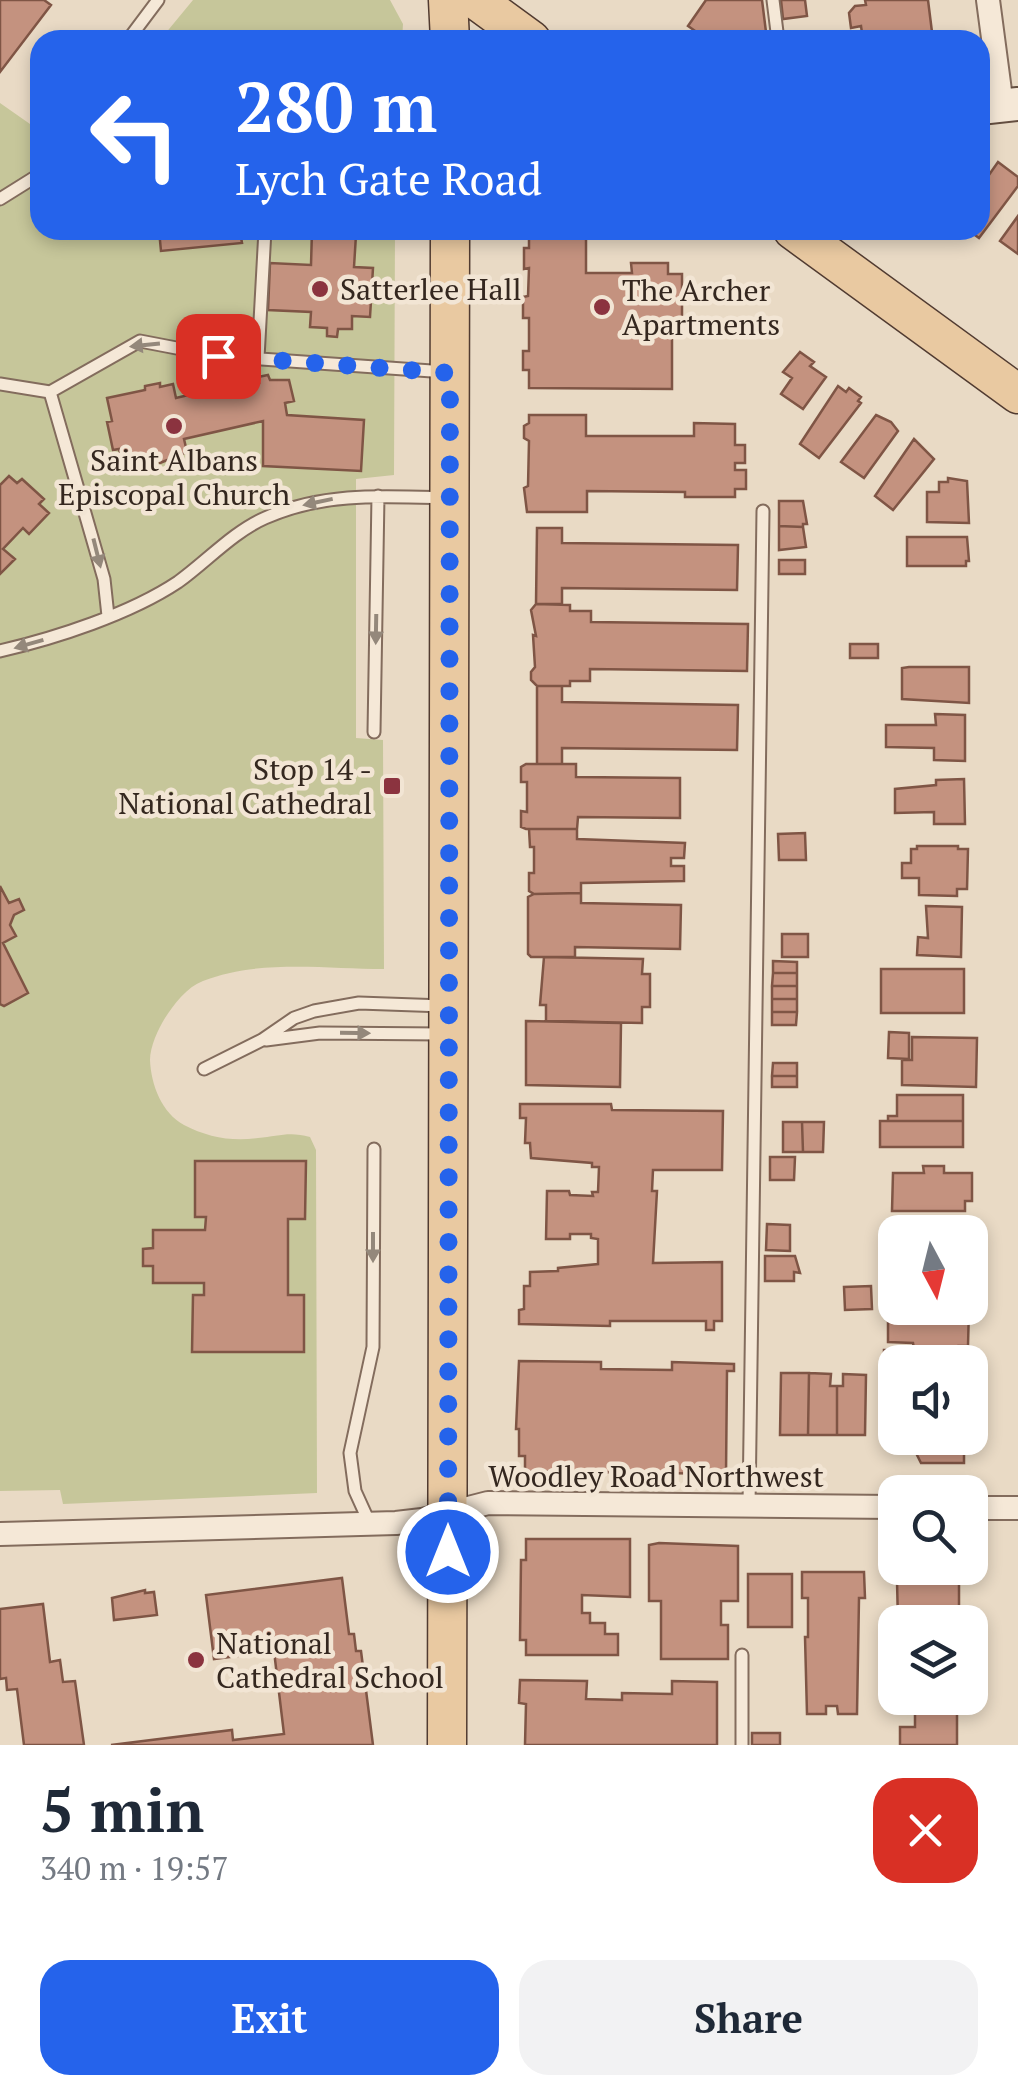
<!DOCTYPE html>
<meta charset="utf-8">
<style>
body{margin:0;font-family:"PT Serif",serif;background:#f2f2f3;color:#1f2937;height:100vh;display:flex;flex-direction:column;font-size:38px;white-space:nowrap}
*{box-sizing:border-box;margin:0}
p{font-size:32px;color:#747a83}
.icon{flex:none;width:55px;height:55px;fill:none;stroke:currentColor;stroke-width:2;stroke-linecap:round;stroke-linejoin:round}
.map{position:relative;height:1745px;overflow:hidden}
.sheet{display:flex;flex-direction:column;background:#fff;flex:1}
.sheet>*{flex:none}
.banner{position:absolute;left:30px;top:30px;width:960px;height:210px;border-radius:30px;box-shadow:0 5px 15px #0003;background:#2563eb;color:#fff;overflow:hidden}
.needle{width:65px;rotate:173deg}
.fabs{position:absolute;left:878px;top:1215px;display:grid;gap:20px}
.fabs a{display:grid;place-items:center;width:110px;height:110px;border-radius:20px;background:#fff;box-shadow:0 5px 15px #0003;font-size:50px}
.pin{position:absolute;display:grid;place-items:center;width:85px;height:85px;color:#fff;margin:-42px;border-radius:20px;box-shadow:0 5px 15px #0006}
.me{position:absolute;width:110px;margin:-55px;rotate:0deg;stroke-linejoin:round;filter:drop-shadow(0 0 8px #0008)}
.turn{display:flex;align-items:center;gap:35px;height:210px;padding:0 40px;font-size:45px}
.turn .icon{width:130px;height:130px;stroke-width:2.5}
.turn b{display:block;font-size:70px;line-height:85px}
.round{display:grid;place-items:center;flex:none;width:105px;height:105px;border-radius:30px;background:#f2f2f3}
.overview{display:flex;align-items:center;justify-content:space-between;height:170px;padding:0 40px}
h1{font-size:60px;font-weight:800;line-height:75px}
.primary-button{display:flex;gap:20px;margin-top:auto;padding:20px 40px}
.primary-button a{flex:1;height:115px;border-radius:30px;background:#2563eb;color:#fff;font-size:40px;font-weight:800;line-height:115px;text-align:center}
.primary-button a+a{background:#f2f2f3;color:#1f2937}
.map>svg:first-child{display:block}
.green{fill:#c6c69a}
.building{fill:#c4927f;stroke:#7f5545;stroke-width:2.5}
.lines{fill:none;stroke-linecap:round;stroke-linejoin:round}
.lane-casing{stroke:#836c5d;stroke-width:15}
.street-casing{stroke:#836c5d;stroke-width:26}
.secondary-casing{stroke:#644e40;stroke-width:36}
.primary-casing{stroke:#513b31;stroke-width:41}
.lane{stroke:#f5e8d7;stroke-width:11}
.street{stroke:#f5e8d7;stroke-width:22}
.secondary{stroke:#f5e8d7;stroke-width:32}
.primary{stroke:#e9c9a1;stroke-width:38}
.oneway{fill:#94887b}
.route{stroke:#2563eb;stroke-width:18;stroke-dasharray:0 32.4}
.poi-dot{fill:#8b333f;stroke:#f2e5d4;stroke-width:4}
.labels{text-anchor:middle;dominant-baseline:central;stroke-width:9;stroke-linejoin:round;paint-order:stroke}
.poi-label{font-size:30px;fill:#34271f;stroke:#f2e5d4;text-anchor:start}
.street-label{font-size:30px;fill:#34271f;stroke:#f2e5d4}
</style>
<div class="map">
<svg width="1018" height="1745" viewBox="0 0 1018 1745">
<rect width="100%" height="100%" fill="#e9dac5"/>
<!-- green -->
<path class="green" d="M193,0H390L403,24L402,40H160Z
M0,103L40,131V230H395L394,475L356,479V738L383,740L384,969C326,969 258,959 203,981C187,987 174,1004 165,1018C158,1029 150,1047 150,1060C151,1085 162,1113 184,1125C207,1137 232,1142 258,1138C278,1136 290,1131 310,1137L316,1150L317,1493L63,1504L60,1490L0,1491Z"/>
<!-- building -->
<path class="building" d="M0,0H44L51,5L0,72Z
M706,0H762L767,40H708L688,26Z
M781,0H805L807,16L783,19Z
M865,0H928L933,40H863L861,26L851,28L849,13L855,6L866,5Z
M998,162L1018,177V186L979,238L968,230H980V179L984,182Z
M1018,216V254L1000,241Z
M159,230H248L249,236L241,237L242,243L161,251Z
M312,230H374L373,235H356L354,267L373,268L370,317L352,316V329H338L337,337L327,336V328L310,327L311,312L268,310L270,263L311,265Z
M529,230H586V273H632L631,263H668V274H682V320L672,321V389L529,388V370H523V351H529V318H523V297L528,296L529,268L524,269V248H529Z
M800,352L814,362L810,366L826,377L803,409L781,394L792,378L783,372Z
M268,375L270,380H289L294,401L285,403L287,415L364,420L361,471L263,466V421L184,439L187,452L160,463L159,459L148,462L147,457L122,462L119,449L113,450L107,422L112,421L107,398L145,390V386L160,383V387L173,384L176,398L205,391L204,385L220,382L221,387L252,381L253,384L259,383L258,377Z
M838,386L846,392L849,388L861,397L858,401L861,403L819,458L800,444Z
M529,415H586V436H694V423L735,424V445H745V463H735V470H746V489H735V497H685V492L587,491V512H527L524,488L528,486L529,441L524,438V426L529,423Z
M876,415L891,422L898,431L864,478L841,462Z
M914,439L934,459L893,510L875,496Z
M9,476L17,483L22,479L44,499L39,504L49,513L29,534L23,528L3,549L15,559L0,574V485Z
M948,478L967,481L969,523L927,522V492H939V482H948Z
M779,501H803L807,524H803V527L779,526Z
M779,526L803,527L806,547L779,550Z
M537,528H562V543L738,545L737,590L562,588V604H536Z
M907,537H967L969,561H966V566H907Z
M779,560H805V574H779Z
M536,604L570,605V611H591V622L748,624L747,671L590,669V681H570V686H537L531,680V672L535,667L533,635L536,636L531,610Z
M850,644H878V658H850Z
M909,667H969V703L902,699V668Z
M537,686H562V702L738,705L737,750L562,748V764H537Z
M935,714L965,715V761L934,760V748L886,747V725H936Z
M526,764H576V777L680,778V818L578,817L577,829H526L521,827V811L527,812V782H521V767Z
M964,779L965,824H934V812L895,813V789L936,785V780Z
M529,829H577V839L685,843L684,858H671V866H684V881L581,883V893L534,894L529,891V873H534V847H530Z
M805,833L806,860H779L778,834Z
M917,846H958V849H968L967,889H957V896L919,895V878H902V863H911V849H917Z
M0,886L9,903L19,899L24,910L14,915L10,925L16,936L3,943L28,993L4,1006L0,1004Z
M581,893V903L681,905L680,949L575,947V957H531L528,954V897L534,894Z
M926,906L962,907L961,957L917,955L918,937L928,938Z
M782,934H808V957H782Z
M544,957L643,959L642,974H650V1007H642V1023L546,1021V1005H540Z
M773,961L797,962V973H773Z
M881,969H964V1013H881Z
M773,973H797V986H772Z
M772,986H797V999H772Z
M772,999H797V1012H772Z
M772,1012H797L796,1025H772Z
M526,1021L621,1023L620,1087L526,1085Z
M889,1032L909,1033V1059L888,1058Z
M912,1037L977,1038L976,1087L902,1085V1060H912Z
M773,1063H797V1076H772Z
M772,1076H797V1087H772Z
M897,1095H963V1121H888V1116H897Z
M520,1104H611L612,1110L723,1111L722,1170H653L652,1191H657L653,1263L722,1262V1321H714V1330H706V1321H610V1326L519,1324V1310L524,1309V1286H530V1272L558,1271V1268L598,1264V1239L591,1238V1234H570V1239H546L547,1191H569L570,1195L593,1196L592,1192H598L599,1167H592V1163L531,1158L530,1143H525L526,1118H520Z
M880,1121H963V1147H880Z
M783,1122H802L803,1152H783Z
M802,1122H824L823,1152H803Z
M770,1157H795L794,1180H770Z
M195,1161H306L305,1219H288V1295H304V1352H192L193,1295H204V1283H153V1266H143V1249L153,1248V1230H205L206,1217H195Z
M923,1166H944V1173H972V1201H965V1211H892L893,1173H924Z
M767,1224L790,1225V1251L766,1250Z
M888,1235H895V1277H887Z
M765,1256H795L800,1273L794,1272V1281H765Z
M871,1286L872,1309L845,1310L844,1287Z
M909,1308H969L968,1346H959L960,1349H914L913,1343L888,1342V1309Z
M884,1350H911V1362L884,1364Z
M519,1361L601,1362V1369L672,1370V1362L734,1364V1371H727L726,1474L525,1471V1456H519V1429H516Z
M781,1373H809L808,1435H780Z
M809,1373L831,1374L830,1386H837V1435H808Z
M843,1374L866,1375L865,1435H837V1386H843Z
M885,1417L895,1418L896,1442H884Z
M912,1438H964V1463H921L916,1453L921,1450V1443H915Z
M526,1539H630V1597L582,1595V1613H590V1623H605V1634H618V1655H526V1640H520L521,1560H526Z
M659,1543L738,1546V1601H721V1625H728V1659H661V1601H649V1545Z
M802,1572H864L865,1598H859L857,1714H838L837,1706H826V1714H807L805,1637H808V1598H802Z
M748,1574H792V1627H748Z
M910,1575H959V1622H898L897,1581L911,1580Z
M342,1578L349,1634H354L356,1651H361L373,1745H111L232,1730L233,1740L284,1734L274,1651L214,1659L206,1595Z
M145,1590V1593L154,1592L157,1615L114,1620L112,1598Z
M43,1604L50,1662L60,1660L63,1682L75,1681L84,1745H24L17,1689L7,1690L6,1678L0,1679V1609Z
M520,1680L587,1681L586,1699L622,1700V1693L672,1694V1681L717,1682V1745H525L526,1704L519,1703Z
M901,1698H957V1745H900V1727H915V1712H901Z
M752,1733H780V1745H752Z"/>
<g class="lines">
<!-- lane casing -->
<g class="lane-casing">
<path id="lane" d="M773,0L778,40
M128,40L158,0
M0,199L40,174
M258,358L265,230
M0,384L50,392L140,341L218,356L446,372
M50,392L104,579L108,616
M0,651C56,638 130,614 178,582C206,562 233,532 265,518C323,492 383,496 446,498
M374,732L378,496
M266,1040L320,1033L442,1034
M204,1069L262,1040L294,1018L314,1011L359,1003L444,1006
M749,1506L763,511
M370,1524L355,1491L350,1453L373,1347L374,1149
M742,1655V1745"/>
</g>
<!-- street casing -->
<g class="street-casing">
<path id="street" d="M988,0L1002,106
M970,1508H1018
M0,1534L396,1523L422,1520L488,1503L895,1507"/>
</g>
<!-- secondary casing -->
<g class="secondary-casing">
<path id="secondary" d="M980,108L1018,104"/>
</g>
<!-- primary casing -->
<g class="primary-casing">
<path id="primary" d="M448,0L450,40
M476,0L531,40
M793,230L1018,394
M447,1745L450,230"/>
</g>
<!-- lane -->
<use href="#lane" class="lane"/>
<!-- street -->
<use href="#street" class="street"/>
<!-- secondary -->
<use href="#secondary" class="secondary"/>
<!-- primary -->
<use href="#primary" class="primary"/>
</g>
<!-- one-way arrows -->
<defs><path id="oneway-solid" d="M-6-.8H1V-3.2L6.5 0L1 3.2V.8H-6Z" transform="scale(2.5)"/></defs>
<g class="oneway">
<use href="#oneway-solid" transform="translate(145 345) rotate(174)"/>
<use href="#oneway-solid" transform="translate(318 502) rotate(168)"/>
<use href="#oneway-solid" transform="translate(97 553) rotate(76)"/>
<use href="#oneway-solid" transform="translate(376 629) rotate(91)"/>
<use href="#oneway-solid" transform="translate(29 644) rotate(164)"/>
<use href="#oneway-solid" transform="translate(355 1033) rotate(1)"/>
<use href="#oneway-solid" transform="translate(373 1247) rotate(90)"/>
</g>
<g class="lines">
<!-- route -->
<path class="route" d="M218,356L450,373L448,1552"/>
</g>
<!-- markers -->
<g class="poi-dot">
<circle cx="320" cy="289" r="10"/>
<circle cx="602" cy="307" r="10"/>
<circle cx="174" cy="426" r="10"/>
<rect x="382" y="776" width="20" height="20" rx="5"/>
<circle cx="196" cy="1660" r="10"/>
</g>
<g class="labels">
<!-- poi labels -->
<g class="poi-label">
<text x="340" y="289">Satterlee Hall</text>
<text x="622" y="290">The Archer<tspan x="622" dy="34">Apartments</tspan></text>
<text x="174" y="460" text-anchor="middle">Saint Albans<tspan x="174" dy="34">Episcopal Church</tspan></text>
<text x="372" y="769" text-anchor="end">Stop 14 -<tspan x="372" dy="34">National Cathedral</tspan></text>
<text x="216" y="1643">National<tspan x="216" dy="34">Cathedral School</tspan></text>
</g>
<!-- street labels -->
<g class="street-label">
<text x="656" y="1476">Woodley Road Northwest</text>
</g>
</g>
</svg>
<div class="fabs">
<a><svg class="needle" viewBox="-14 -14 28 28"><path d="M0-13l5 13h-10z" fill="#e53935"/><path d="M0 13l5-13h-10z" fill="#747a83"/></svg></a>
<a><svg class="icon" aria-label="sound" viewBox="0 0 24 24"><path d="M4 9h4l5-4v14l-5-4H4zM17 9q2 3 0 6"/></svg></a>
<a><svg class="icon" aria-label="search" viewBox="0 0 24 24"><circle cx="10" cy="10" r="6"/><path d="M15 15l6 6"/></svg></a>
<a><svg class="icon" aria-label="layers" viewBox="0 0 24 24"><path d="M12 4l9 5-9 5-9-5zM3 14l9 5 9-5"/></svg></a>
</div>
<div class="pin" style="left:218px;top:356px;background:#d93025"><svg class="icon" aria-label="arrive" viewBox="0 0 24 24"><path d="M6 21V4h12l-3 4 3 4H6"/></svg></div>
<svg class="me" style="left:448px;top:1552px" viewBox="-20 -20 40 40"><circle r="17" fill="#2563eb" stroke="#fff" stroke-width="3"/><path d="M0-11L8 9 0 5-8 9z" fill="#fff"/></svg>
<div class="banner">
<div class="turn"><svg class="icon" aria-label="left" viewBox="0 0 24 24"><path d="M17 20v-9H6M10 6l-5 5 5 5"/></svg><div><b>280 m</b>Lych Gate Road</div></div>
</div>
</div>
<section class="sheet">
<div class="overview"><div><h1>5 min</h1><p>340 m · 19:57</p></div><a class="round" style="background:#d93025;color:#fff"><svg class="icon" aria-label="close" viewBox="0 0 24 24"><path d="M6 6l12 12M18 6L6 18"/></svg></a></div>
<div class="primary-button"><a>Exit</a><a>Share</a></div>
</section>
